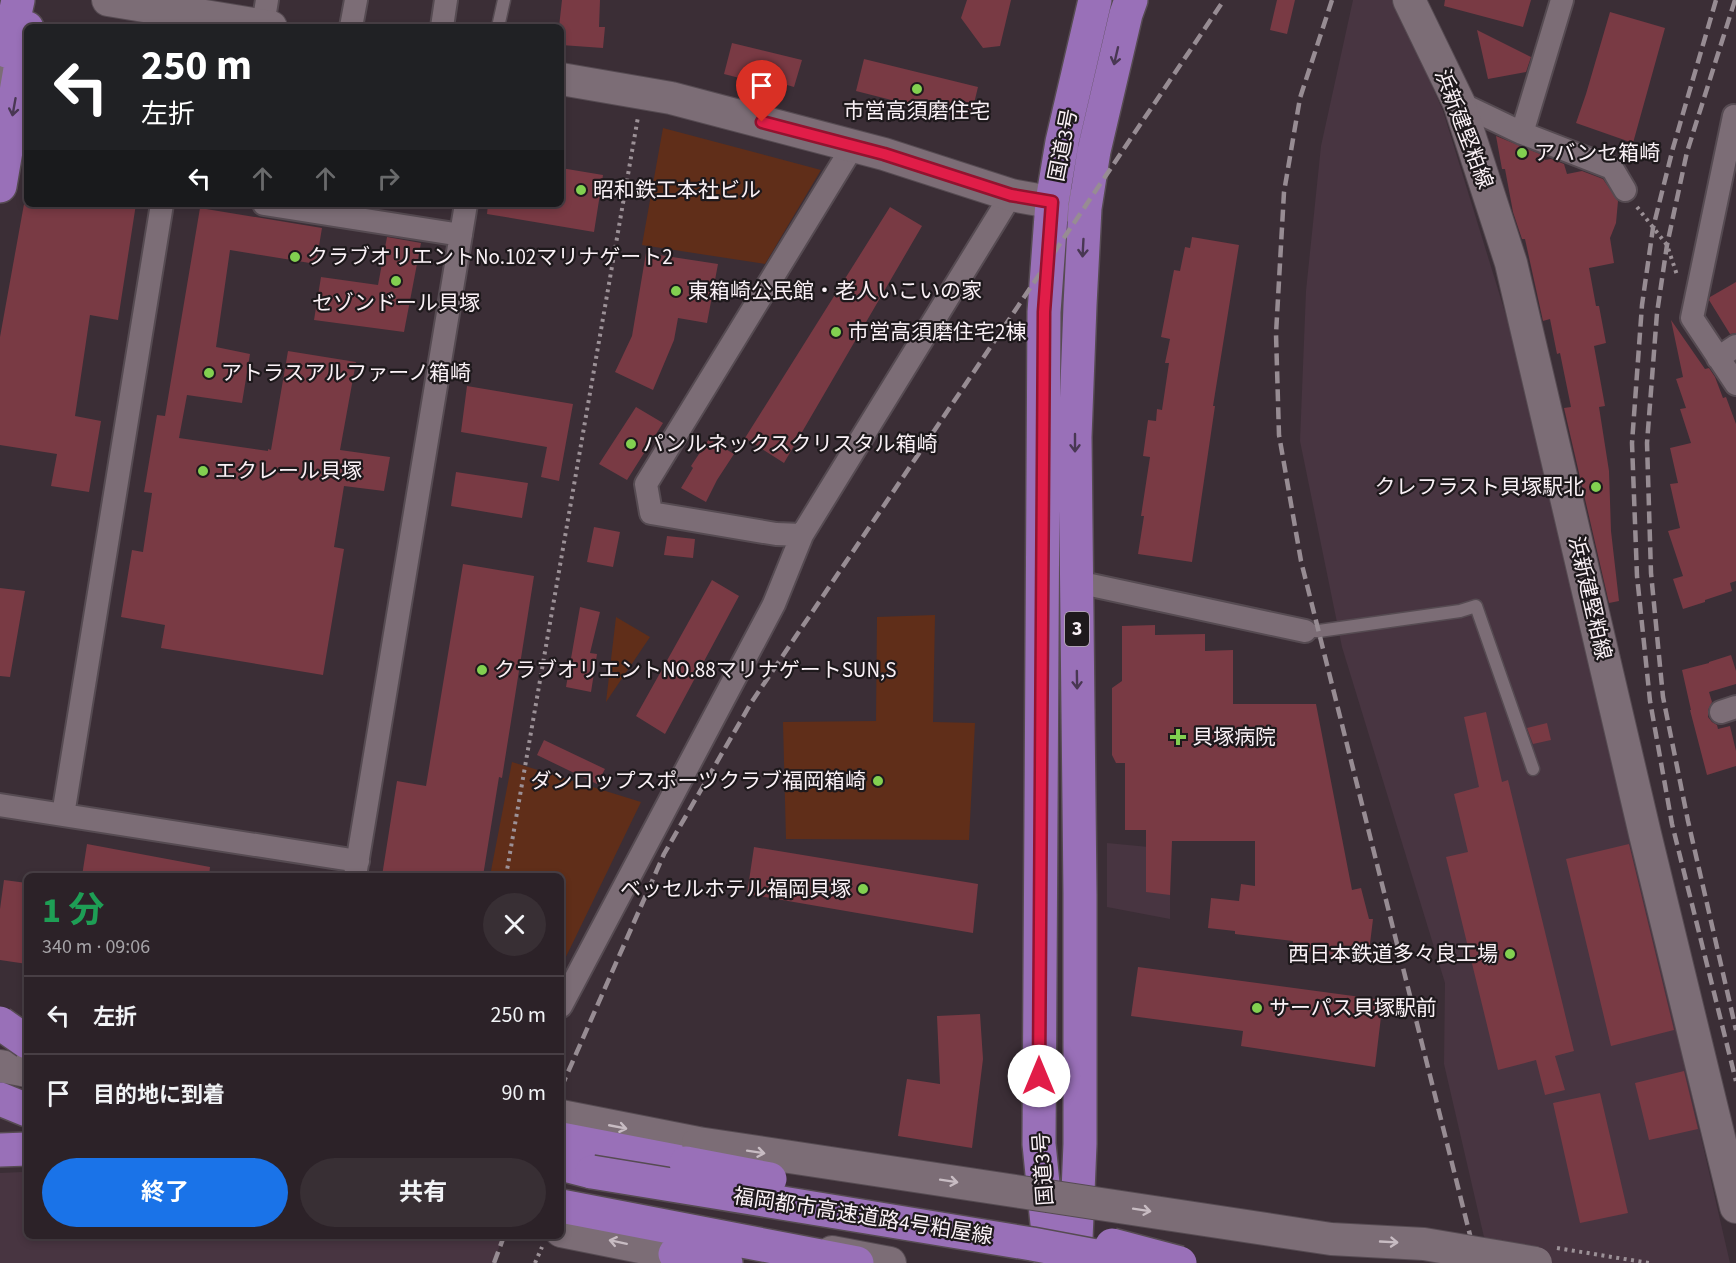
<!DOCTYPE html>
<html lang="ja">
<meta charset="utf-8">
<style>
body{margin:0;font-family:"Source Sans 3","Noto Sans JP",sans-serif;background:#382f34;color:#f1f3f6;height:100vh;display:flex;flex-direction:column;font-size:22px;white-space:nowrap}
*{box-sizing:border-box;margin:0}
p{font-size:20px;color:#a6a4a8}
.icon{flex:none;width:33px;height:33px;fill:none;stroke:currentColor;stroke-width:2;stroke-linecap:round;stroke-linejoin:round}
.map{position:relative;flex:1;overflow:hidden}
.sheet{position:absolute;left:24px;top:873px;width:540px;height:366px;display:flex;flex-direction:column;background:#2c2228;border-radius:9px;box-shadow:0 3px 9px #0003,0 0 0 2px #483f45}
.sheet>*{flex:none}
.hud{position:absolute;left:24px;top:24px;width:540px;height:183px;border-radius:9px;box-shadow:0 3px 9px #0003,0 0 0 2px #483f45;background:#202124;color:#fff;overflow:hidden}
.pin{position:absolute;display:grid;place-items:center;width:51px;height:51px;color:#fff;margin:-62px -26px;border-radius:50% 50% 50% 0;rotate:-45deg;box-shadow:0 0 6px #0007}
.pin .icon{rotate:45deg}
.me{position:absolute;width:66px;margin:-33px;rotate:0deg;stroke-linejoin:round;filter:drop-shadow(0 0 4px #0008)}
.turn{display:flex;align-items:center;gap:21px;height:126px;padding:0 18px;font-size:27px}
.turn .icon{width:78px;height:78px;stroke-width:2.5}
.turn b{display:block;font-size:42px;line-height:51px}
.lanes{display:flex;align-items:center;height:57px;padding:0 18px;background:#0003;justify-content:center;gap:30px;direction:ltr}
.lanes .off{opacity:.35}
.round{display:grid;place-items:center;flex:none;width:63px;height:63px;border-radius:32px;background:#382f34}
.headline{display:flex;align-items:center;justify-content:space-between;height:102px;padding:0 18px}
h1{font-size:36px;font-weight:700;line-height:45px;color:#1e9e55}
.action{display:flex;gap:12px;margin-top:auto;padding:12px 18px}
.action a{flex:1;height:69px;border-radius:36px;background:#1a73e8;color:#fff;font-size:24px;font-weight:700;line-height:69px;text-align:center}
.action a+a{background:#382f34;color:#f1f3f6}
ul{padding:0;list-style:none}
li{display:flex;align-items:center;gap:18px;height:78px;padding:0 18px;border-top:2px solid #483f45}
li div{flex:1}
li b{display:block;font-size:22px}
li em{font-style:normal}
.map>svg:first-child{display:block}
.built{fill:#483541}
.green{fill:#602e19}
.building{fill:#793a44}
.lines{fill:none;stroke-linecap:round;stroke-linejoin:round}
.lane-casing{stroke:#564b52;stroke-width:15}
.street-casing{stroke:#564b52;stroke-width:26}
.secondary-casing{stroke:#564b52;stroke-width:34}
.highway-casing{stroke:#564b52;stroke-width:36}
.path{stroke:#9c9197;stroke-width:4;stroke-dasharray:3 4.5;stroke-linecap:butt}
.lane{stroke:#7c6d76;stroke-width:12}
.street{stroke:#7c6d76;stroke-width:22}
.secondary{stroke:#7c6d76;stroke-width:32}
.highway{stroke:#9970b8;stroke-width:33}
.rail{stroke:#978c93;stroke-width:4.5;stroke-dasharray:12 6;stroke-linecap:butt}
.secondary-bridge-casing{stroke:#564b52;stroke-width:34;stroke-linecap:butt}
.highway-bridge-casing{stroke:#564b52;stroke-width:36;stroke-linecap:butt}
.path-bridge{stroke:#9c9197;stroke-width:4;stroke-dasharray:3 4.5;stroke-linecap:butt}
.secondary-bridge{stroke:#7c6d76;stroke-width:32}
.highway-bridge{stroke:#9970b8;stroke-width:33}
.oneway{stroke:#493753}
.oneway2{stroke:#c8bcc3}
.route-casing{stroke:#92132f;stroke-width:15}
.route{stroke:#e11d48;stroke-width:10}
.poi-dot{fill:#82d050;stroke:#1e191c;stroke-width:2}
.labels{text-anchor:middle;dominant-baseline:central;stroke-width:4.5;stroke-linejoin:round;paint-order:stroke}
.shield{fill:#1e191c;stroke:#b8b0b5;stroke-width:1.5}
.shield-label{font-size:20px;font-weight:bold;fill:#faf1f6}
.poi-label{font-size:21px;fill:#faf1f6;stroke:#1e191c;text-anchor:start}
.street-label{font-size:21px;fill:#faf1f6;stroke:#1e191c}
</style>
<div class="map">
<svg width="1736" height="1263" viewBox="0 0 1736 1263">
<rect width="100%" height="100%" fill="#3b2e36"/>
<!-- built -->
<path class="built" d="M1353,0H1394L1443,111L1529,390L1730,1263H1490L1444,1064L1445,983L1342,647L1300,441L1306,291L1321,146Z
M1107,843L1170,849V919L1107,907Z
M23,1172H27V1236H492L502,1238L494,1263H0V1173Z"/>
<!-- green -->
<path class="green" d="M663,128L821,170L765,264L642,245Z
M935,615L933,722L975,723L969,840L786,839L783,722L876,721L877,617Z
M616,617L650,637L606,702Z
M512,762L641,802L561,967V876H490Z"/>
<!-- building -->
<path class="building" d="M562,0H600L599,27H605L603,48L561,45V27H559Z
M967,0H1011L1000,46L983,48L961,18Z
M1277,0H1295L1287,34L1270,30Z
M1445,0H1531L1523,27L1444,6Z
M1610,12L1665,28L1633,143L1576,123L1586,94Z
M1477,30L1531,57L1526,72L1488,79Z
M732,43L802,60L794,87L753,75L751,81L724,74Z
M864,59L978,87L970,120L856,91Z
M1496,136L1545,156V160L1551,159L1564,164L1567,174L1582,171L1603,179L1618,201L1616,223L1610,238L1614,263L1589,268L1596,306H1599L1606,343L1594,346L1605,406L1599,407L1609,471L1611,531L1619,601L1609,603L1564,408L1571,407L1560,353L1557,354L1550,319L1543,321L1525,239H1522L1513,212L1505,169H1502Z
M561,168L603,175L594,232L487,214L488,204H561Z
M24,204H136L118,320L90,315L75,416L101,421L89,492L51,486L57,454L0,445V337Z
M890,207L922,226L784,463L745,438Z
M200,208L322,228L316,264L230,250L216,347L250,354L242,403L187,395L179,438L268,451V449L271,450L288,351L356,362L340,450L390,457L384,491L344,486L334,547L344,549L323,675L161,648L165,625L121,617L132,550L143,552L152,493L144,492L157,415L165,416Z
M387,237L421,243L404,332L314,320L321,277L378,285Z
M1192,237L1239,245L1213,406H1215L1192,562L1138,554L1144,516H1141L1150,457L1143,456L1148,420L1156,421L1157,409L1162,410L1169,363H1165L1170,339L1161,337L1174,270L1180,271L1185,247L1190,248Z
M646,253L718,264L707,323L678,318L674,340L653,390L615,372L632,336Z
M1736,282V333L1730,334L1709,300L1710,297Z
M1671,320L1705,369L1709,368L1715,377L1723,398L1726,397L1736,424V581L1730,583L1732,591L1705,600V602L1683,609L1673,579L1683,576L1668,531L1680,528L1670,484L1678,483L1670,448L1691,443L1680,409L1686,408L1676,379L1683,377Z
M467,386L573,404L559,481L541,477L547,447L461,432Z
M636,407L663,423L627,480L599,464Z
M709,439L734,454L717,480L706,502L681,488L693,468L691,466Z
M456,472L528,483L522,518L451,506Z
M594,527L620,532L613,567L587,562Z
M667,536L695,539L693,558L664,555Z
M463,564L534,576L502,778L499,777L483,876H382L397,781L426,786Z
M712,580L739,596L665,734L636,716Z
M0,588L25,591L10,677L0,676Z
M580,607L600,612L590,653L597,654L591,692L566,687Z
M1155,625V635L1205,634V651L1233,650V704H1316L1352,890L1361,888L1369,919H1373L1369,952L1340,948L1339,956L1292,949L1293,941L1235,934V931L1208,928L1211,898L1239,901L1241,884L1255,886V841H1172L1170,895L1146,892V830H1125V763H1116L1112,755V688L1122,681V626Z
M1731,655L1736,671V684L1709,692L1712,702L1708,710V717L1712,722L1717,725L1718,729L1730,726L1736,751V766L1707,775L1690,710H1691L1682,670L1709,663V662Z
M1486,712L1502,782L1508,780L1574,1051L1555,1056L1565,1090L1545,1095L1536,1060L1498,1070L1446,857L1468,852L1454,794L1479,787L1464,717Z
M1547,723L1551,740L1533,744L1527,728Z
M544,740L605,769L597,784L537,755Z
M87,844L210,867L209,876H82Z
M1629,844L1674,1030L1611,1046L1566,859Z
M754,847L978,884L973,933L747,894Z
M4,880L27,883V964L0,960V909Z
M1138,967L1383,1000L1375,1067L1241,1046L1243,1031L1131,1016Z
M980,1014L983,1059L972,1148L898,1136L907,1079L940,1084L937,1016Z
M1684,1071L1698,1129L1649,1140L1635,1083Z
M1600,1093L1628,1213L1580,1223L1553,1103Z"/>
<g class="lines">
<!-- lane casing -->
<g class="lane-casing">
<path id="lane" d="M498,27L504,0
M1305,631H1319L1460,611L1476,606L1533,769"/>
</g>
<!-- street casing -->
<g class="street-casing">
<path id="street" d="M263,25L267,0
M351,27L356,0
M442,27L446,0
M1459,103L1522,133L1612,168L1625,190
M1736,120L1734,116L1692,318L1736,384
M1522,133L1562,0
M264,204L461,235
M1718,358L1736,346
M802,535L776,534L651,513L646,484L853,146
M1077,582L1305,631
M1721,712L1736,707
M0,805L358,861
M63,815L162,204
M355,876L466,204
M561,1006L774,604L802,535L1011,195"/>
</g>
<!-- secondary casing -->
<g class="secondary-casing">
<path id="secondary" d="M108,0L271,27
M1409,0L1459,103L1511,263L1645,834L1736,1207
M0,73L8,25
M561,79L671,98L884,154L1011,195L1078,207
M0,1066L27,1071
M561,1116L698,1143
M561,1231L675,1254L701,1262
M832,1252L890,1263"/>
</g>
<!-- highway casing -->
<g class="highway-casing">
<path id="highway" d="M7,51L18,0
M0,186L27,28
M0,1099L27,1110
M561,1139L686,1163
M0,1150L27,1149
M561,1164L592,1172
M561,1206L857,1263
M675,1254L726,1263
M1051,1263L1039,1144L1044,312L1052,202L1062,142L1095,0
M1075,1263L1080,1144V894L1075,437L1080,305L1085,208L1094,151L1126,14L1131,0"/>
</g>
<!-- path -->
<path class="path" d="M1637,207L1667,245L1677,275
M506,876L638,117
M535,1263L542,1247"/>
<!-- lane -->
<use href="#lane" class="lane"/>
<!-- street -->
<use href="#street" class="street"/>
<!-- secondary -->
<use href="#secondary" class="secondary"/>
<!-- highway -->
<use href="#highway" class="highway"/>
<!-- rail -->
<path class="rail" d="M1332,0L1300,98L1284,192L1276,334L1279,435L1301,561L1477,1263
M1716,0L1673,148L1653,228L1642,305L1632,443L1637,576L1650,701L1672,824L1736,1081
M1735,0L1687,152L1667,245L1657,313L1647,443L1651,573L1663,697L1688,821L1736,1030
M561,1088L664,854L751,703L1224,0
M494,1263L504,1236"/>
<!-- secondary-bridge casing -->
<g class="secondary-bridge-casing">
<path id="secondary-bridge" d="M698,1143L1331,1239L1424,1244L1536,1263"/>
</g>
<!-- highway-bridge casing -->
<g class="highway-bridge-casing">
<path id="highway-bridge" d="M0,1023L27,1042
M686,1163L770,1179
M592,1172L1032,1244L1133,1263
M1112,1245L1180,1263"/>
</g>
<!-- path-bridge -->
<path class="path-bridge" d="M1557,1248L1649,1263"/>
<!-- secondary-bridge -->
<use href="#secondary-bridge" class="secondary-bridge"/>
<!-- highway-bridge -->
<use href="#highway-bridge" class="highway-bridge"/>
</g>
<!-- one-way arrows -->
<defs><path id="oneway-shaft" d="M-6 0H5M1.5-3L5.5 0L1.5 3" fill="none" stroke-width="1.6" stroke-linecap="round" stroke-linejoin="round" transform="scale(1.5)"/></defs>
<g class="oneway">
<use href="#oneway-shaft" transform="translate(1116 56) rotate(103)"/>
<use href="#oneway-shaft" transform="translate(14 107) rotate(100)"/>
<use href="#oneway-shaft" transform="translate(1083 248) rotate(93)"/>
<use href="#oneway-shaft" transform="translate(1075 443) rotate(90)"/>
<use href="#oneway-shaft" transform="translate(1077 680) rotate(89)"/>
</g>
<g class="oneway2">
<use href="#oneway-shaft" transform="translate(618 1127) rotate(11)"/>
<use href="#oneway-shaft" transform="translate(756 1152) rotate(9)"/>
<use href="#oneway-shaft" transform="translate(949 1181) rotate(9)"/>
<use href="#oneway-shaft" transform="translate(1142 1210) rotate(9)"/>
<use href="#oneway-shaft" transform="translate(618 1242) rotate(-168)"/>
<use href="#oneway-shaft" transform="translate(1389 1242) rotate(3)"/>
</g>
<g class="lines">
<!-- route casing -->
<g class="route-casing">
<path id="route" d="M762,122L884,154L1011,195L1052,202L1044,312L1039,1076"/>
</g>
<!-- route -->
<use href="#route" class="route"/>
</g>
<!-- markers -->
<g class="poi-dot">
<circle cx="917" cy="89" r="6"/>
<circle cx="1522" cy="153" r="6"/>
<circle cx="581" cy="190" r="6"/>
<circle cx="295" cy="257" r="6"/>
<circle cx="396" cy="281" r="6"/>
<circle cx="676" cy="291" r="6"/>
<circle cx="836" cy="332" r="6"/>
<circle cx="209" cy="373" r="6"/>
<circle cx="631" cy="444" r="6"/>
<circle cx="203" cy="471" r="6"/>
<circle cx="1596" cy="487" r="6"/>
<circle cx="482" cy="670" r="6"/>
<path d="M1175 728h6v6h6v6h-6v6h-6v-6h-6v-6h6z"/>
<circle cx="878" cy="781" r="6"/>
<circle cx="863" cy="889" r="6"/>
<circle cx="1510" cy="954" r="6"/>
<circle cx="1257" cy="1008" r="6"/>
</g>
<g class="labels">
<!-- shield labels -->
<rect class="shield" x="1065" y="612" width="24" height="34" rx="4.5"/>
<g class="shield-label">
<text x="1077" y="629">3</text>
</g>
<!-- poi labels -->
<g class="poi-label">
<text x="917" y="111" text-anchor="middle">市営高須磨住宅</text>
<text x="1534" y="153">アバンセ箱崎</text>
<text x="593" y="190">昭和鉄工本社ビル</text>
<text x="307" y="257">クラブオリエントNo.102マリナゲート2</text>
<text x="688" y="291">東箱崎公民館・老人いこいの家</text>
<text x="396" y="303" text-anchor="middle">セゾンドール貝塚</text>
<text x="848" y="332">市営高須磨住宅2棟</text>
<text x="221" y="373">アトラスアルファーノ箱崎</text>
<text x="643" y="444">パンルネックスクリスタル箱崎</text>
<text x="215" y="471">エクレール貝塚</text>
<text x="1584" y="487" text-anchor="end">クレフラスト貝塚駅北</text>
<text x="494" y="670">クラブオリエントNO.88マリナゲートSUN,S</text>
<text x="1192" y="737">貝塚病院</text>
<text x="866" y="781" text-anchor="end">ダンロップスポーツクラブ福岡箱崎</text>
<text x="851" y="889" text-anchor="end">ベッセルホテル福岡貝塚</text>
<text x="1498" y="954" text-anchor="end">西日本鉄道多々良工場</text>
<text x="1269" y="1008">サーパス貝塚駅前</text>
</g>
<!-- street labels -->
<g class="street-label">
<text transform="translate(1464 129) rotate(69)">浜新建堅粕線</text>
<text transform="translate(1063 145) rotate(-79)">国道3号</text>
<text transform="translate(1590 598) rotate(77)">浜新建堅粕線</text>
<text transform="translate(1043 1169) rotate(-94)">国道3号</text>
<text transform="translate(863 1216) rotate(9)">福岡都市高速道路4号粕屋線</text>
</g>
</g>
</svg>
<div class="pin" style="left:762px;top:122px;background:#d93025"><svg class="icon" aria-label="arrive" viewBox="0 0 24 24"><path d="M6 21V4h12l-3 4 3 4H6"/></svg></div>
<svg class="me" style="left:1039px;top:1076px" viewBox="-20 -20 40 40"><circle r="19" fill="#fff"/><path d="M0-13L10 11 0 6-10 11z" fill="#e11d48"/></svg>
<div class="hud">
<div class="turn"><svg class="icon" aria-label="left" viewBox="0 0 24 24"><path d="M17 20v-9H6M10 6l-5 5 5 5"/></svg><div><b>250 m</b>左折</div></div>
<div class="lanes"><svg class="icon" aria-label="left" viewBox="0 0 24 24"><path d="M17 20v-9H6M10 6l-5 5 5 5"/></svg><svg class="icon off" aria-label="ahead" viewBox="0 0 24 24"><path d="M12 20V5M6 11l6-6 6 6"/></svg><svg class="icon off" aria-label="ahead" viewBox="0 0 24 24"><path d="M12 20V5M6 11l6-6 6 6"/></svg><svg class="icon off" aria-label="right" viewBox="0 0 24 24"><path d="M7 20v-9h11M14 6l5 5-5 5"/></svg></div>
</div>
<section class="sheet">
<div class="headline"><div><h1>1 分</h1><p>340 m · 09:06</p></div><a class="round"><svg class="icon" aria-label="close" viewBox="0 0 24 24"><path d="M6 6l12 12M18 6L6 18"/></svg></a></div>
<ul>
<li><svg class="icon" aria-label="left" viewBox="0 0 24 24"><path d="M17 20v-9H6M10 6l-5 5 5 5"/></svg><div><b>左折</b></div><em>250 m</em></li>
<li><svg class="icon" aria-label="arrive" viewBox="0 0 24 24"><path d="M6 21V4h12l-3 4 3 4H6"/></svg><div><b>目的地に到着</b></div><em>90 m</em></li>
</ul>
<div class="action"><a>終了</a><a>共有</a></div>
</section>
</div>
